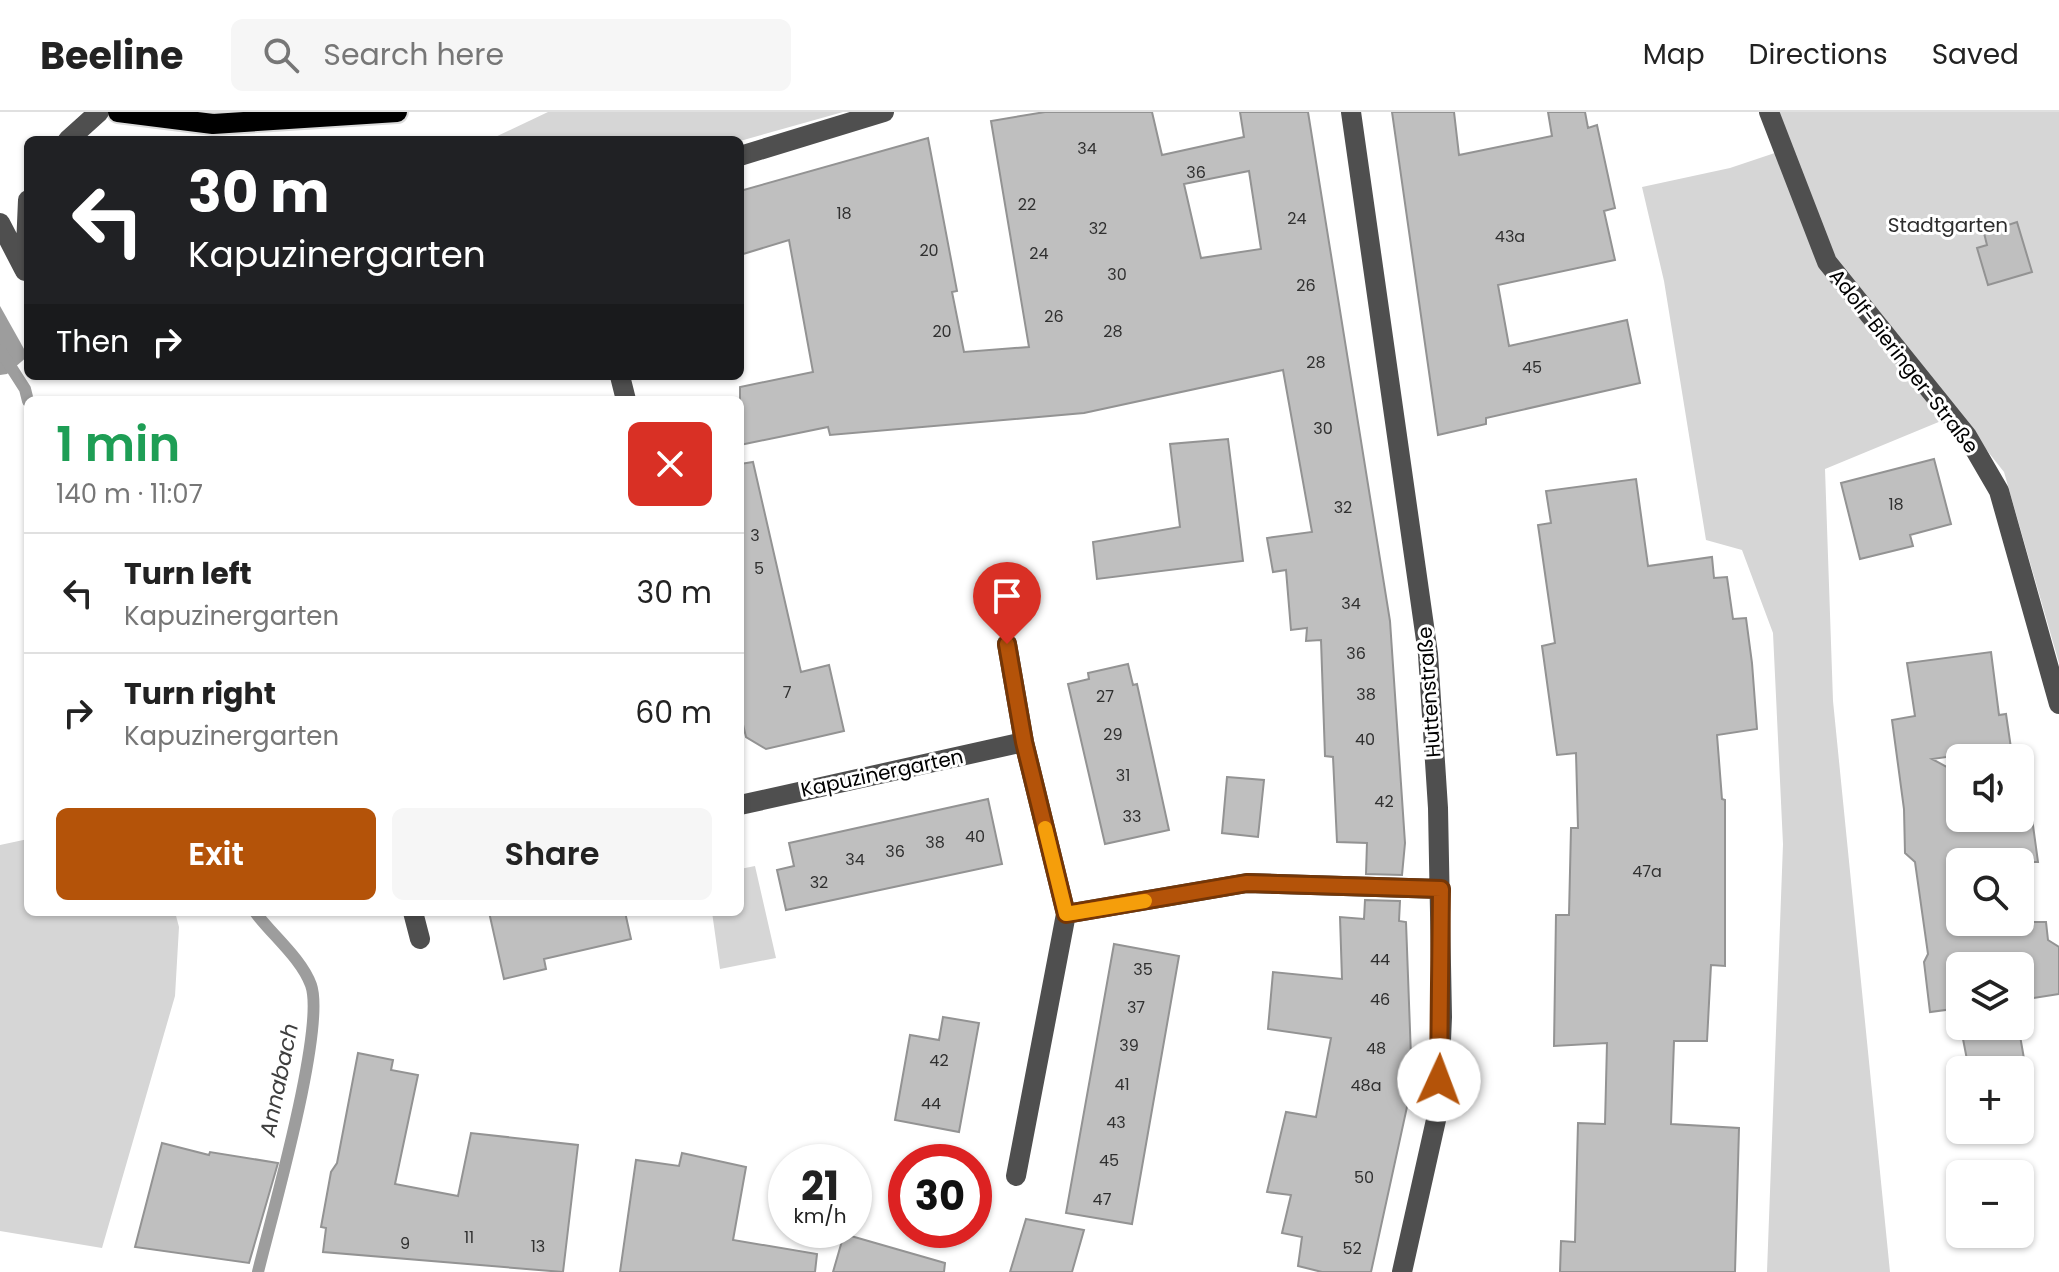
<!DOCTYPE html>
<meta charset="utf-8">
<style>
body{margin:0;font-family:Poppins,sans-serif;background:#f6f6f6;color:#222;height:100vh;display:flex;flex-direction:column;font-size:30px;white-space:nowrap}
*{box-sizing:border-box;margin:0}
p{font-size:26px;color:#767676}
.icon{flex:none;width:44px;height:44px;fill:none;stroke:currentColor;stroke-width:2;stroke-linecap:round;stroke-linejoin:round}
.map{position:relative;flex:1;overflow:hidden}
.details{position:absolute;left:24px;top:284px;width:720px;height:520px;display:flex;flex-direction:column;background:#fff;border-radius:12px;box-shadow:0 2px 6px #0004}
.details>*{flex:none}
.top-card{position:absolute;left:24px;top:24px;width:720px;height:244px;border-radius:12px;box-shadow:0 2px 6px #0004;background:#202124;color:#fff;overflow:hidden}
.fabs{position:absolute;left:1946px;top:632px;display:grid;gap:16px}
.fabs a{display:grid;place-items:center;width:88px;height:88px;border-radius:12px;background:#fff;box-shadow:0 2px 6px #0004;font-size:40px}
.speed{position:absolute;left:768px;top:1032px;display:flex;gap:16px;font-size:40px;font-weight:700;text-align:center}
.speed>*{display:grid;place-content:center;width:104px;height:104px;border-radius:50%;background:#fff;box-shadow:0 2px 6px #0004;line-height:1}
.speed small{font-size:20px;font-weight:400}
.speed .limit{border:12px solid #d22;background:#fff;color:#111}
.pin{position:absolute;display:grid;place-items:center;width:68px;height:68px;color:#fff;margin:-82px -34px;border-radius:50% 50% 50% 0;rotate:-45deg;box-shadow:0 0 8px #0007}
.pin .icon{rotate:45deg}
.me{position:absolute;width:88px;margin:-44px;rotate:2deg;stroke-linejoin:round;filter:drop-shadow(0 0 6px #0008)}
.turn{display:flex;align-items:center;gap:28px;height:168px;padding:0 32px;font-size:36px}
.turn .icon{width:104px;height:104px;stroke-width:2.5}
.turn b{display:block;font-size:56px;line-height:68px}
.then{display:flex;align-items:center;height:76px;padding:0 32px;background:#0003;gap:16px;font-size:30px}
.round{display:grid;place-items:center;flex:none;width:84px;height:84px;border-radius:12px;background:#f6f6f6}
.head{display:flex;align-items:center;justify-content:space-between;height:136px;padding:0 32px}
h1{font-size:48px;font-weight:600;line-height:60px;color:#1e9e55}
.primary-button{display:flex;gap:16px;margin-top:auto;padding:16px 32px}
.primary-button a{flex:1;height:92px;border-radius:12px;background:#b45309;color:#fff;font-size:32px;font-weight:600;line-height:92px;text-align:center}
.primary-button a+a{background:#f6f6f6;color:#222}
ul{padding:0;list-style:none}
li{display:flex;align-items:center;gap:24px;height:120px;padding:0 32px;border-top:2px solid #e0e0e0}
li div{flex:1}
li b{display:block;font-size:30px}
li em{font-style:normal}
header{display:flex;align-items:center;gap:48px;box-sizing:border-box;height:112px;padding:0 40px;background:#fff;border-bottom:2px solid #e0e0e0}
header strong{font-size:38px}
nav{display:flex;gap:44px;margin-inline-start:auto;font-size:28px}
.search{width:560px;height:72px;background:#f6f6f6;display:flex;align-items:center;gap:20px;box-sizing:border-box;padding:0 28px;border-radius:12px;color:#767676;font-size:30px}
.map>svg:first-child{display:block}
.green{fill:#d6d6d6}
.water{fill:#9d9d9d}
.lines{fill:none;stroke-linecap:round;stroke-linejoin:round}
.stream{stroke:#9d9d9d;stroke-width:12}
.building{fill:#bfbfbf;stroke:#939393;stroke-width:2;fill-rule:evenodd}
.major-casing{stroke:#dbdbdb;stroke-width:24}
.minor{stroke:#4f4f4f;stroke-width:20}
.major{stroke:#000;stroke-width:20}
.route-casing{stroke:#753606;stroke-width:20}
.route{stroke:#b45309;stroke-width:14}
.slow{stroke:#f59e0b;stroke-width:14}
.labels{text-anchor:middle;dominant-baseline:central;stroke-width:6;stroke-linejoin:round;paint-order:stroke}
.number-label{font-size:16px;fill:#303030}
.park-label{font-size:20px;fill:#2d2d2d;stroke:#fff}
.street-label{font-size:20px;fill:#000;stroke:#fff}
.water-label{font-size:22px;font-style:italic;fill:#3e3e3e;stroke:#fff}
</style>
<header>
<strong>Beeline</strong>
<div class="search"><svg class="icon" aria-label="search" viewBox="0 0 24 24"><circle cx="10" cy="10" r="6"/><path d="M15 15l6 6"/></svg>Search here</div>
<nav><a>Map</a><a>Directions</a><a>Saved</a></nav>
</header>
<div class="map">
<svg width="2059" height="1160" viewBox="0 0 2059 1160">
<rect width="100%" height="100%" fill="#fff"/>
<!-- green -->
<path class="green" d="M548,0H843L740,29L489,28Z
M1765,0H2059V551L2004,360L1958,302L1825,357L1833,589L1890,1160H1767L1783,732L1773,521L1742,438L1706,428L1664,169L1642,75L1730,56L1781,39Z
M28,727V800H175L179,815L175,884L102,1136L0,1119V733Z
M755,754L776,846L720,857L712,800H740V757Z"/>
<!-- water -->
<path class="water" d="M0,194L28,244L7,262L0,263Z"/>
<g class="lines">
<!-- stream -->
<path class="stream" d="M0,238L25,277L28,289
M255,800C272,823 301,846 311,873C326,916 271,1106 258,1160"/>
</g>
<!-- building -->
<path class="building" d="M1045,0H1152L1162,43L1244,25L1240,0H1308L1390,509L1405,731L1402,763L1366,762L1367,731L1337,730L1333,645L1325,644L1321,528L1306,529L1307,516L1291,518L1286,458L1273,460L1267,426L1312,420L1283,258L1084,301L830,323L828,315L740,333V275L813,260L789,128L740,143V79L928,26L957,179L952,180L964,240L1029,235L991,9ZM1249,59L1261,137L1201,146L1184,72Z
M1392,0H1454L1459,43L1552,24L1548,0H1585L1588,16L1597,13L1615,96L1604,99L1615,148L1498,173L1509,234L1627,208L1640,271L1486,306V312L1438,323Z
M2017,110L2032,160L1988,173L1977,136L1987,133L1984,121Z
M1228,327L1243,449L1097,467L1093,430L1180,415L1170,332Z
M1934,347L1951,412L1910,423L1913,434L1860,447L1841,371Z
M753,350L801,560L829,553L844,619L766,637L746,625L740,600V352Z
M1636,367L1648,454L1712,445L1714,466L1727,465L1733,507L1746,506L1752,551L1757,617L1717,623L1722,687L1725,688V854L1711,853L1707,929H1674L1671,1012L1739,1016L1735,1160H1560L1561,1129L1575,1130L1578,1011L1605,1012L1607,931L1554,934L1556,803H1569L1571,716H1578L1576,641L1557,643L1542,534L1555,531L1538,413L1551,411L1546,379Z
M1991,540L1999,603L2006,602L2011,636L1932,647L1960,662V706H2032L2038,750H1960V810H2046L2048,828L2059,835V882L2020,888V854H1960V896L1930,900L1924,850L1928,842L1915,750L1905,741L1904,697L1892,608L1915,604L1907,551Z
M1128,552L1133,573L1137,572L1169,718L1105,732L1068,572L1089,567L1088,561Z
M1227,665L1264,668L1258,725L1222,721Z
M988,687L1002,752L786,798L777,758L794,754L789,731Z
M1365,788L1400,789L1399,809L1406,810L1412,972L1371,1160H1322L1298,1154L1302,1125L1282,1121L1291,1083L1267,1080L1286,1000L1316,1005L1331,926L1268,917L1273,860L1342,867L1340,805L1364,807Z
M489,800H625L631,827L544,847L546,857L504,867Z
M1114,832L1179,844L1132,1112L1066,1101Z
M943,905L979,911L959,1020L895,1008L910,923L939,928Z
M2019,918L2026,958H1969L1963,927Z
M358,941L393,948L391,958L418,963L395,1072L458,1084L471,1021L578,1033L563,1160L323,1140L326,1116L321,1115L331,1060L337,1051Z
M162,1031L209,1043L210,1040L278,1051L249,1151L135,1135Z
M682,1041L746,1055L733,1128L817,1142L815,1160H620L636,1048L679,1054Z
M1026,1107L1084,1118L1072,1160H1010Z
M844,1122L945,1151L944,1160H833Z"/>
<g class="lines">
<!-- major casing -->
<g class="major-casing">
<path id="major" d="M118,0L213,12L397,0"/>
</g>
<!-- minor -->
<path class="minor" d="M1351,0L1428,542L1438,696L1442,905L1438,999L1402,1160
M1769,0L1827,150L1967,324L1999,379L2059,592
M68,28L99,0
M740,44L884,0
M0,111L24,157
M25,159L28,88
M620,264L626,288
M1007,532L1024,630
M740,693L1024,630L1066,802L1247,771L1441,777
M413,800L420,827
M1016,1064L1066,802"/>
<!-- major -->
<use href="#major" class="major"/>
</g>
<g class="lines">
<!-- route casing -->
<g class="route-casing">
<path id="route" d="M1007,532L1024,630L1066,802L1247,771L1441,777L1439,968"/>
</g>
<!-- route -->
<use href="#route" class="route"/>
<!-- slow -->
<path class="slow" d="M1045,716L1066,802L1145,789"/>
</g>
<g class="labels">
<!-- number labels -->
<g class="number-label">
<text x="1087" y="36">34</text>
<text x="1196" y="60">36</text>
<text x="1027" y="92">22</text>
<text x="844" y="101">18</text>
<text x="1297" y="106">24</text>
<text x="1098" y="116">32</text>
<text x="1510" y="124">43a</text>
<text x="929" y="138">20</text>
<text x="1039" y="141">24</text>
<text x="1117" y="162">30</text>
<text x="1306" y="173">26</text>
<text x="1054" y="204">26</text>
<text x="942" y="219">20</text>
<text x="1113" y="219">28</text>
<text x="1316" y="250">28</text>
<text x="1532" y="255">45</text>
<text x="1323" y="316">30</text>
<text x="1896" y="392">18</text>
<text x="1343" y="395">32</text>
<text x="755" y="423">3</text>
<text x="759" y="456">5</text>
<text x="1351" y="491">34</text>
<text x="1356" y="541">36</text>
<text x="787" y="580">7</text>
<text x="1366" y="582">38</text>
<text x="1105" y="584">27</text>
<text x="1113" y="622">29</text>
<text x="1365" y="627">40</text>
<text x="1123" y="663">31</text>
<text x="1384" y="689">42</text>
<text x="1132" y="704">33</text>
<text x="975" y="724">40</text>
<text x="935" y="730">38</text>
<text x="895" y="739">36</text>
<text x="855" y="747">34</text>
<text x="1647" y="759">47a</text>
<text x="819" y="770">32</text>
<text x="1380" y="847">44</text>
<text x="1143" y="857">35</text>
<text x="1380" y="887">46</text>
<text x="1136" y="895">37</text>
<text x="1129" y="933">39</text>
<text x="1376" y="936">48</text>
<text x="939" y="948">42</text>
<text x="1122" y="972">41</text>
<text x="1366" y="973">48a</text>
<text x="931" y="991">44</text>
<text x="1116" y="1010">43</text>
<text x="1109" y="1048">45</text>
<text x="1364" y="1065">50</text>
<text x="1102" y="1087">47</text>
<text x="469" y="1125">11</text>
<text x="405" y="1131">9</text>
<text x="538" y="1134">13</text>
<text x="1352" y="1136">52</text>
</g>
<!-- park labels -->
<g class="park-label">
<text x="1948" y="113">Stadtgarten</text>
</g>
<!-- street labels -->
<g class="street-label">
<text transform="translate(1904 249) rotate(52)">Adolf-Bieringer-Straße</text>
<text transform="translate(1429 580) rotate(-94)">Huttenstraße</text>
<text transform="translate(882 661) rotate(-12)">Kapuzinergarten</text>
</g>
<!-- water labels -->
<g class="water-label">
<text transform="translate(279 968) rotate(-78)">Annabach</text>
</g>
</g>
</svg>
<div class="fabs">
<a><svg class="icon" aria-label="sound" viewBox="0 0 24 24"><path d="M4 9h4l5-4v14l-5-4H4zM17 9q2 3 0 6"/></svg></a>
<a><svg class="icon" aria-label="search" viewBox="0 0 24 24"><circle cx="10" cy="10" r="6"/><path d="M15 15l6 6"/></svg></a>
<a><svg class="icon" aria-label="layers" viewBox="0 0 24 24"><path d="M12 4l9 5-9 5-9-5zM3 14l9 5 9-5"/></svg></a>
<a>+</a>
<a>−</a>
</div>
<div class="speed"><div>21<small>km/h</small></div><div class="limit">30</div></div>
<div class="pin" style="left:1007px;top:532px;background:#d93025"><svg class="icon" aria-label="arrive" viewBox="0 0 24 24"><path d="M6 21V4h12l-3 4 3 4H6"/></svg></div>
<svg class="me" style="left:1439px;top:968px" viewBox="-20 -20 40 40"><circle r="19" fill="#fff"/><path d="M0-13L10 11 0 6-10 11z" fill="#b45309"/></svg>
<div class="top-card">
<div class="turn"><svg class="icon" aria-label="left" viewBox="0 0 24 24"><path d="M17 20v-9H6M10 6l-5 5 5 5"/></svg><div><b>30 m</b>Kapuzinergarten</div></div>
<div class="then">Then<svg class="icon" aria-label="right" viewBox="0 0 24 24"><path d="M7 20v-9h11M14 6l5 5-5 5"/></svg></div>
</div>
<section class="details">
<div class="head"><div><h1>1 min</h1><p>140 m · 11:07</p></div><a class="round" style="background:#d93025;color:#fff"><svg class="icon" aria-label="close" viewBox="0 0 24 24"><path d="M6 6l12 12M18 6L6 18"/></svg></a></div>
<ul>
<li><svg class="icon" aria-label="left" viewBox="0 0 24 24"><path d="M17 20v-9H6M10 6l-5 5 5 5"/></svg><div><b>Turn left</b><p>Kapuzinergarten</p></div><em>30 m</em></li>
<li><svg class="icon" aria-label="right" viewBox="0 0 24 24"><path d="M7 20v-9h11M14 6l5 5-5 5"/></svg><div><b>Turn right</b><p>Kapuzinergarten</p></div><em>60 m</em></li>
</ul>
<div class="primary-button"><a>Exit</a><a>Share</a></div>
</section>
</div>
